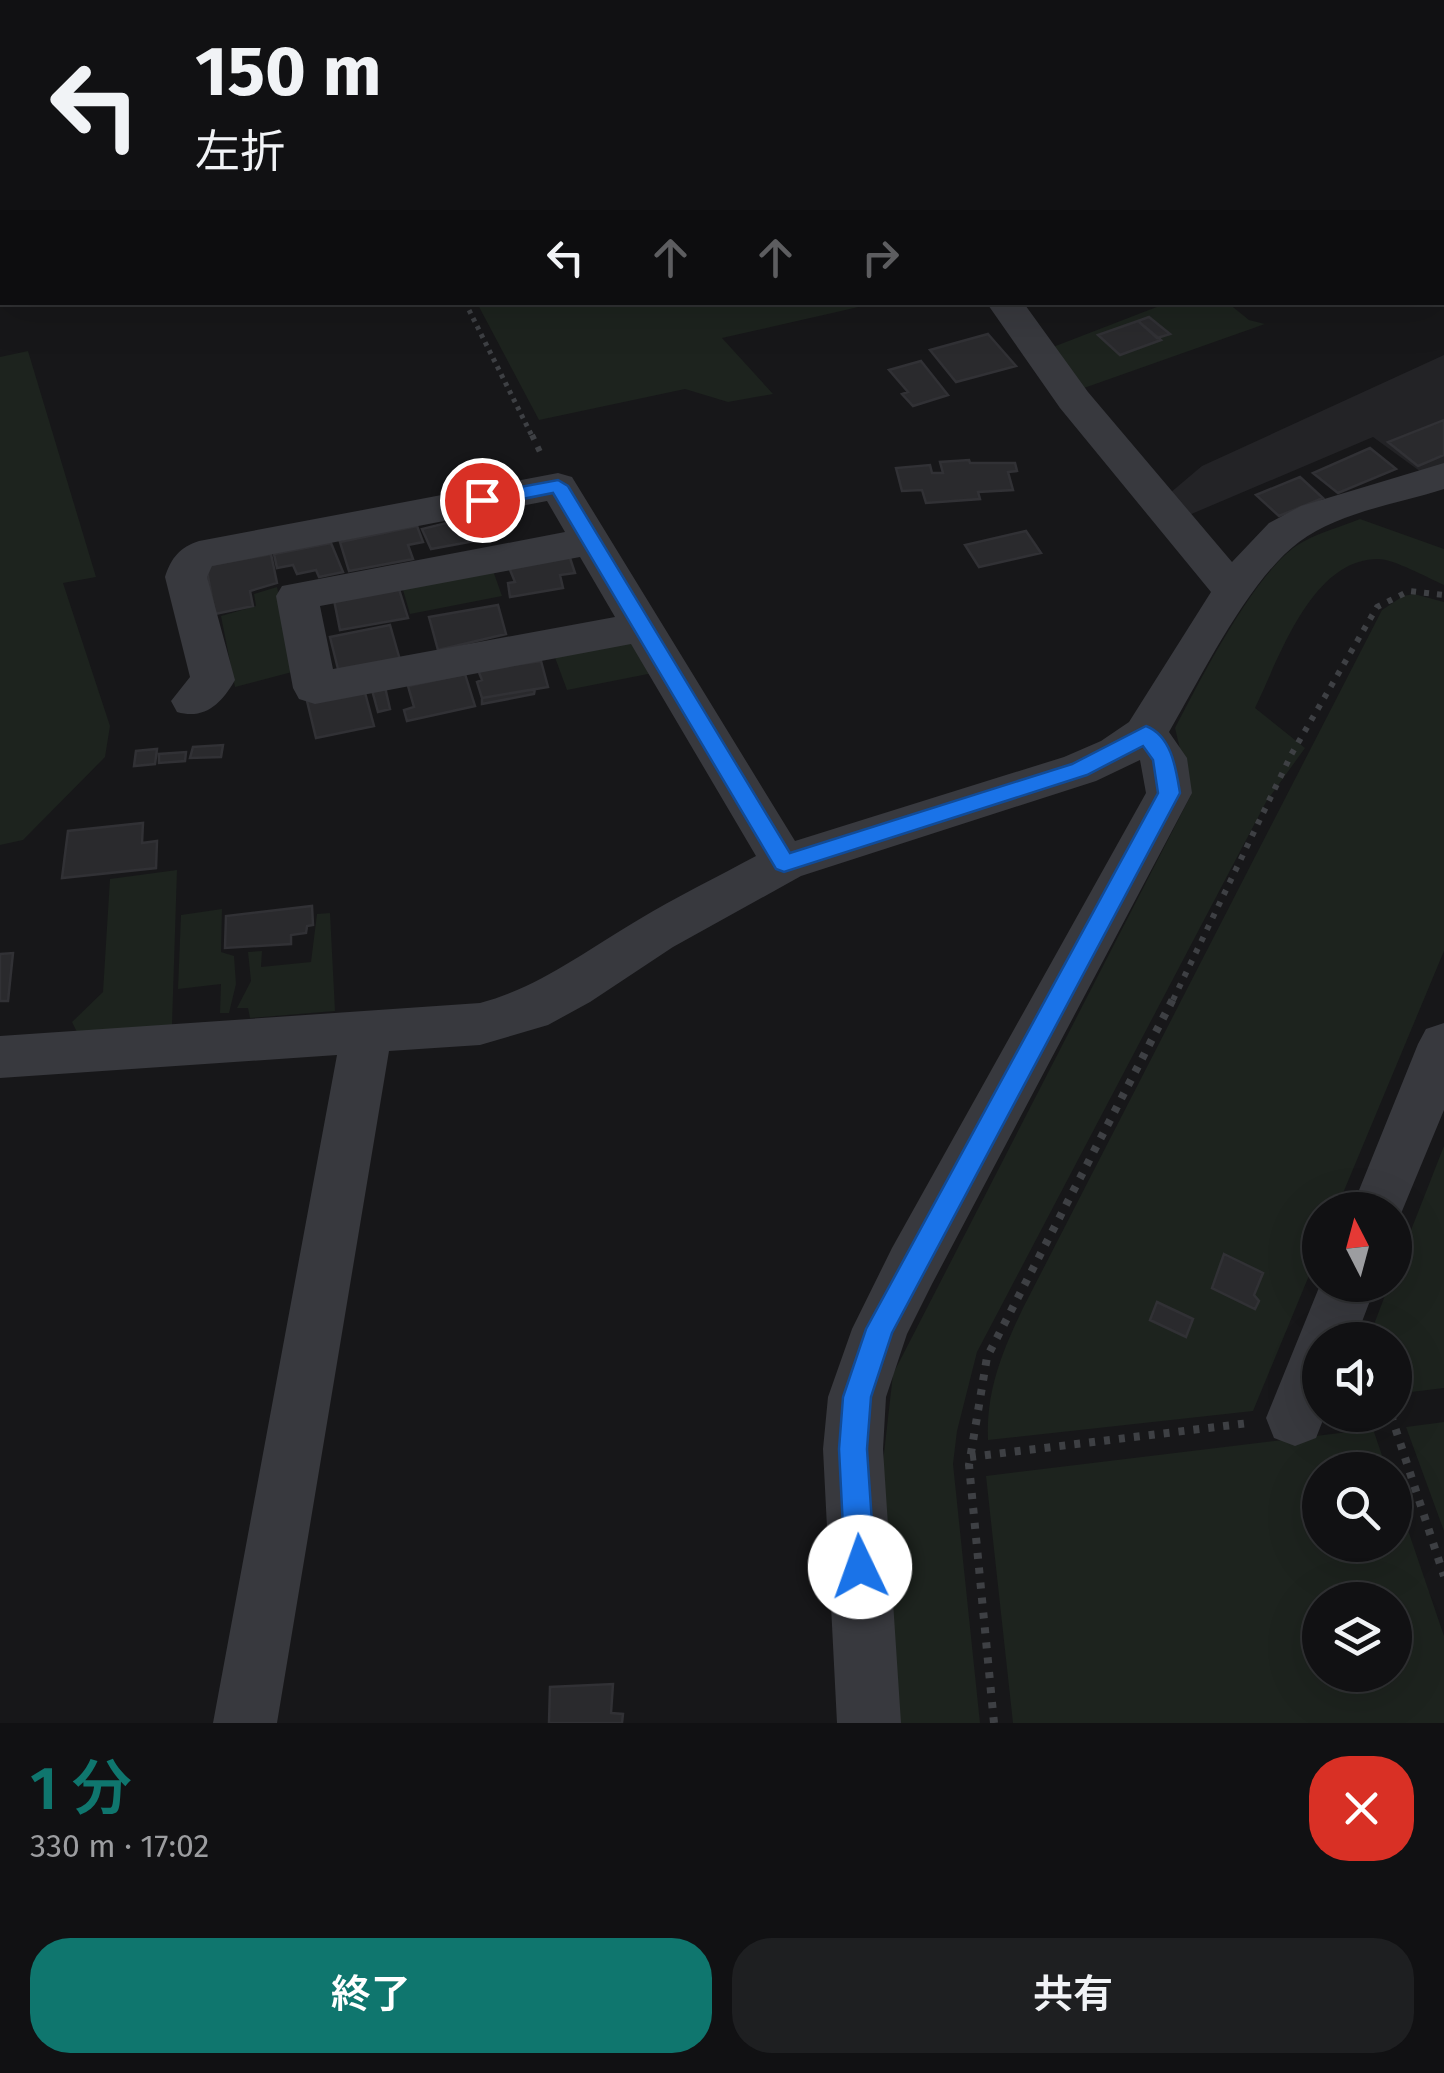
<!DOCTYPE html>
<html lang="ja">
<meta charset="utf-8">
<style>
body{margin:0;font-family:"Fira Sans","Noto Sans JP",sans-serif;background:#1e1f21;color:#f1f3f6;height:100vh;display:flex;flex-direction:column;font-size:38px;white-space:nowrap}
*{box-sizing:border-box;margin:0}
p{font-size:32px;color:#9c9da0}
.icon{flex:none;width:55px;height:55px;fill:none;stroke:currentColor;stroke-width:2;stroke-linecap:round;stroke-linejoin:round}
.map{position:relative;height:1723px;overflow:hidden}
.drawer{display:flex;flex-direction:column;background:#111113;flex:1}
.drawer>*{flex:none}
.guide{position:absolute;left:0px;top:0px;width:1445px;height:305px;box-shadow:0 10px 40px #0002,0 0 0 2px #303133;background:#111113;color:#f1f3f6;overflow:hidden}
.needle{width:65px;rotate:354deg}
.controls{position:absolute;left:1302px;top:1192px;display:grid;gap:20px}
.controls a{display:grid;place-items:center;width:110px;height:110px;border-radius:50%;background:#111113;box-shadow:0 10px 40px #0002,0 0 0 2px #303133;font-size:50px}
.pin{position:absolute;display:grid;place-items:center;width:85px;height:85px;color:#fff;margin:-42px;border:5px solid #fff;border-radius:50%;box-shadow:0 2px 10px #0007}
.me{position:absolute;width:110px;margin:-55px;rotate:357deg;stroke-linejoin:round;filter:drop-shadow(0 0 8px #0008)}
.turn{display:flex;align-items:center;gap:35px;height:210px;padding:0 30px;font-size:45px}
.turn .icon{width:130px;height:130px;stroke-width:2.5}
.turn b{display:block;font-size:70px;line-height:85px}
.lanes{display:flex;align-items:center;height:95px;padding:0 30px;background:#0003;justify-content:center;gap:50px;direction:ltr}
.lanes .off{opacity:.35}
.round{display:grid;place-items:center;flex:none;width:105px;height:105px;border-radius:40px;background:#1e1f21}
.summary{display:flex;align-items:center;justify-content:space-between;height:170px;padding:0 30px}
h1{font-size:60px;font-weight:600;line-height:75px;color:#0f766e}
.action{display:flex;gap:20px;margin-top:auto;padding:20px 30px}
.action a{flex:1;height:115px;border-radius:40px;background:#0f766e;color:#fff;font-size:40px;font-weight:600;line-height:115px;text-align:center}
.action a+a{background:#1e1f21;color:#f1f3f6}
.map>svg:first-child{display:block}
.built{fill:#232326}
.green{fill:#1d231e;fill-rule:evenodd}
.building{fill:#2a2a2d;stroke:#313135;stroke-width:2.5}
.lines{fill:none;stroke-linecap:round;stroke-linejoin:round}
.path-far2{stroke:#3e4044;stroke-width:5;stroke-dasharray:4 5;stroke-linecap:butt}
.path-far1{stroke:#3e4044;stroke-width:6;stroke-dasharray:5 8;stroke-linecap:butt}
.path{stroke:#3e4044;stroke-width:8;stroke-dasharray:6 9;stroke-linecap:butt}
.minor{fill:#38393e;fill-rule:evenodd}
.route{fill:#1a73e8;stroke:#114b97;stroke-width:2.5}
</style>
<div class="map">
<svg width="1444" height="1723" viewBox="0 0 1444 1723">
<rect width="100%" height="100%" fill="#171719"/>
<!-- built -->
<path class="built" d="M1444,355V467L1421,472L1373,437L1189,515L1170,493L1202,466Z"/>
<!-- green -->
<path class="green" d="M441,0H790L793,2H440Z
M477,303H876L722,338L773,394L728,402L685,389L539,420Z
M1167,303H1228L1249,320L1265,324L1084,388L1053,347Z
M28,351L96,577L63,583L110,726L105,757L23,840L0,845V357Z
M1360,519L1444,549V585C1428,578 1394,559 1378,559C1311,559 1279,659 1255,708L1305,748L1266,802L977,1352L957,1431L953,1464L980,1723H900L883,1462L893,1374L1191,795L1175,728C1200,680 1253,576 1296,546C1314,534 1340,527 1360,519Z
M491,565L502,596L410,614L401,583Z
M277,587L296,671L235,687L221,616L256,606L254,594Z
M1414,594L1444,602V951L1336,1210H1320V1249L1253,1411L988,1440C986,1391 1002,1352 1023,1308L1382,610L1403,596Z
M622,640L636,644L653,673L567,690L553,652Z
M177,870L172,1025L77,1032L72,1022L103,992L110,879Z
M222,909L221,952L234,956L236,984L229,1013H220L221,984L178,989L181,915Z
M330,913L335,1011L250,1018L248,1008H237L251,981L248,952L262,951L261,967L311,962L317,914Z
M1444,1146V1388L1395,1394V1340H1368L1389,1285H1395V1271Z
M1444,1422V1531L1406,1427Z
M1373,1429L1387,1470H1320V1545H1395V1492L1444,1636V1723H1013L986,1476ZM1320,1600H1395V1675H1320Z"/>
<!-- building -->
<path class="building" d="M1149,317L1170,334L1157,338L1138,321Z
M1138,321L1161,340L1120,355L1098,335Z
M988,334L1016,366L956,382L930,350Z
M921,361L948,395L913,406L902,394L908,392L889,370Z
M1444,420V455L1418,466L1388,442Z
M1370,448L1396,469L1338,493L1313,473Z
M969,460L970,463H1015L1017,471L1008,472L1013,490L978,492L980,499L926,503L922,490L902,491L896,468L930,465L932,473H943L940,462Z
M1300,477L1323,498L1279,516L1256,495Z
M475,516L485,539L431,549L422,529Z
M417,526L423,542L408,545L413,559L349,571L340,542Z
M1026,531L1041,553L979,567L965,545Z
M331,543L343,572L319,577L316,570L297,574L293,565L277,568L274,554Z
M271,554L277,583L250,591L253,606L215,614L206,566Z
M569,555L575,573L560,575L563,588L510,597L508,583L515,582L508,565Z
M398,586L408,618L340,630L334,600Z
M498,605L506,634L438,650L429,617Z
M390,625L400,660L339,673L330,637Z
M541,661L548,687L482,698L477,682L482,680L478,670Z
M465,674L475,706L407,721L404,710L414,707L408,686Z
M385,687L390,709L378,712L372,690Z
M364,689L374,726L316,738L307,701Z
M535,689L534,694L482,704V698Z
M223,745L221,757L190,758L193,747Z
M157,749L155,764L134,766L136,751Z
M186,752L185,761L159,763V754Z
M143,823L142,843L157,841L156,868L62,878L68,831Z
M312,906L313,925L307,926L306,933L291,935V944L225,948L226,916Z
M13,953L8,1001H0V954Z
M1224,1254L1263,1273L1254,1295L1259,1301L1255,1309L1212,1288Z
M1157,1302L1193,1319L1186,1337L1150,1320Z
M613,1684L611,1713L623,1714L622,1723H549L550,1687Z"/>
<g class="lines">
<!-- path-far2 -->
<path class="path-far2" d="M465,302L533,438"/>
<!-- path-far1 -->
<path class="path-far1" d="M532,435L541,454
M1173,1000L1291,755L1377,607L1409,591L1444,595"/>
<!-- path -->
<path class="path" d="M1391,1415L1444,1576
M970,1457L1249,1423
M994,1723L969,1465L987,1357L1174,997"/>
<!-- minor -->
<path class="minor" d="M1125,0H1160L1161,2H1127Z
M1444,153V174H1442V153Z
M986,302H1023L1088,392L1232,562L1269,523L1301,506L1444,463V489C1397,504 1339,512 1299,542C1248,580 1202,676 1169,732L1187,758L1192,793L932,1284L907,1334L886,1397L883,1449L901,1723H837L823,1449L828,1397L852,1329L892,1248L1146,793L1140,760L1096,781L801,876L673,947L590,1002L548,1025L480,1045L389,1051L277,1723H213L337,1055L0,1078V1036L480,1003C540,987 585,951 638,920C676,897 717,877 756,856L631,644L315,704L299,699L293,688L276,596L282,586L565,532L547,501L212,566L207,577L235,680C221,704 205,720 177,712L171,701L190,677L165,577C171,558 180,547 199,541L558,473L572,477L795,841L1064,757L1101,741L1129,722L1211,592L1060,408ZM580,557L615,617L333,669L320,606Z
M1444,1023V1110L1395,1228V1210H1351L1418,1044L1426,1029Z
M1320,1285H1376L1355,1340H1320V1415H1325L1316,1438L1295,1446L1274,1438L1266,1418Z"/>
</g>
<!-- route -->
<path class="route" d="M558,480L568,486L790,853L1072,764L1146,726C1172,736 1176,769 1180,793L892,1333L871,1397L867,1449L875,1567L870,1577L860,1581L849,1577L845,1567L839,1449L843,1397L866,1329L1158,793L1153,760L1143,746L1087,775L784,872L776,869L553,493L482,507L472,500L482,494Z"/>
</svg>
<div class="controls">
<a><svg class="needle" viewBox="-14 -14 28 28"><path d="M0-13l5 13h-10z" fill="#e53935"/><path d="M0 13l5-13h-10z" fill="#9c9da0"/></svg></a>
<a><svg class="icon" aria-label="sound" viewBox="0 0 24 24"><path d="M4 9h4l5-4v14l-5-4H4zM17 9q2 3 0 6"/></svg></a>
<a><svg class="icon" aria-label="search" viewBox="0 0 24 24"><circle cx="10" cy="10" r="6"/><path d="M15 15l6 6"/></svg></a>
<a><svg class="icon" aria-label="layers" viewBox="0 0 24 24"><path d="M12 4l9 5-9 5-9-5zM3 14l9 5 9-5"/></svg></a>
</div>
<div class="pin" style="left:482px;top:500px;background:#d93025"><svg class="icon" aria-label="arrive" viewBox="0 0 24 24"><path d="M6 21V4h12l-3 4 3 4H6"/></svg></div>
<svg class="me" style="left:860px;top:1567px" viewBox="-20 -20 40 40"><circle r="19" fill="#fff"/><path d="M0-13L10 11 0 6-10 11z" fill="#1a73e8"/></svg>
<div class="guide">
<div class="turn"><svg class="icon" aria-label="left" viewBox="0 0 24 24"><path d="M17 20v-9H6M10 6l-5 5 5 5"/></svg><div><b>150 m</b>左折</div></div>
<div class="lanes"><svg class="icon" aria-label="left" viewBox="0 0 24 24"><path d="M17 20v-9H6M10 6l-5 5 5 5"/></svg><svg class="icon off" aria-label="ahead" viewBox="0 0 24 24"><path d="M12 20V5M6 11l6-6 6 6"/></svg><svg class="icon off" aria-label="ahead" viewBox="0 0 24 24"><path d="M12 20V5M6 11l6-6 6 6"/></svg><svg class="icon off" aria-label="right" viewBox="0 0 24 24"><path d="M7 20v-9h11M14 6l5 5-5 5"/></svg></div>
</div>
</div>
<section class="drawer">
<div class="summary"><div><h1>1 分</h1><p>330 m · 17:02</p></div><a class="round" style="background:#d93025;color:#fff"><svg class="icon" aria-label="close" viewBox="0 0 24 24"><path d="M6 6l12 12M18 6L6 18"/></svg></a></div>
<div class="action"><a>終了</a><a>共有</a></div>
</section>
